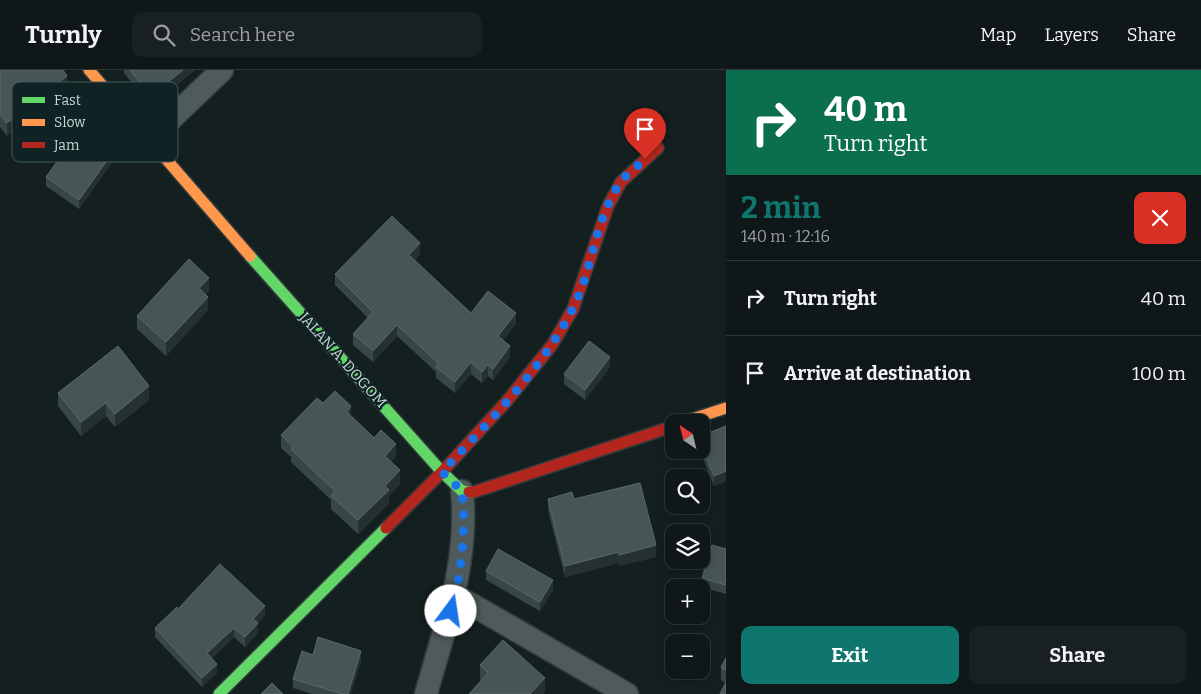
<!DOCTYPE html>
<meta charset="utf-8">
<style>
body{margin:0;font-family:Bitter,serif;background:#182021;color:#f1f3f6;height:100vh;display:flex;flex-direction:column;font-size:19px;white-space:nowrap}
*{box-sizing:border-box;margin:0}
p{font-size:16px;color:#9b9fa2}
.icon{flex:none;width:28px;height:28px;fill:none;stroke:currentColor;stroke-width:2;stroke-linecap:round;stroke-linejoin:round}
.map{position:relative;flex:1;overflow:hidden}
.side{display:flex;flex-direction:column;background:#0f1718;width:475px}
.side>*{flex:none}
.guide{background:#0b6e4f;color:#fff;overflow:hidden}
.needle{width:32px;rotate:325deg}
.tools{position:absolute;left:665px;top:344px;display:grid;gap:10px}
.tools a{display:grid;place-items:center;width:45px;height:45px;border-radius:10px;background:#0f1718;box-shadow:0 2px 12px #0003,0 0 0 1px #2f3637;font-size:25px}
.pin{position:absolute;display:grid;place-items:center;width:42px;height:42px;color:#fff;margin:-51px -21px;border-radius:50% 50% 50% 0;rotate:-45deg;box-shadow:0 0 5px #0007}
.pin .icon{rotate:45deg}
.me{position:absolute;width:55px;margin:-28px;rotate:14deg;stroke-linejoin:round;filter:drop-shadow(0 0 4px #0008)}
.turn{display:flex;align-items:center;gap:18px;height:105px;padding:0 15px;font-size:22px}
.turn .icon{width:65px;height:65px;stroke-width:2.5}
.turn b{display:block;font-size:35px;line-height:42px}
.round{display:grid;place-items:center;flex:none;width:52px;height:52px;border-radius:10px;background:#182021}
.headline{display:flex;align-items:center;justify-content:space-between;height:85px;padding:0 15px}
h1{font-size:30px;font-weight:700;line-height:38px;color:#0f766e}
.primary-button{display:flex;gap:10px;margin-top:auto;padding:10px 15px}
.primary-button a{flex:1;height:58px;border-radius:10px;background:#0f766e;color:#fff;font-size:20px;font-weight:700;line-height:58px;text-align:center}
.primary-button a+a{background:#182021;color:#f1f3f6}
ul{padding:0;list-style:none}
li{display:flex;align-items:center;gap:15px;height:75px;padding:0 15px;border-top:1px solid #2f3637}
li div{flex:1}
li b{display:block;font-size:19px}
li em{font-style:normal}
header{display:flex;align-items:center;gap:30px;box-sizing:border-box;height:70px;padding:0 25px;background:#0f1718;border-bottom:1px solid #2f3637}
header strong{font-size:24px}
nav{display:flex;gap:28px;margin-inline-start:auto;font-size:18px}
.search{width:350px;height:45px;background:#182021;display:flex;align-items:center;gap:12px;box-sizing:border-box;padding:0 18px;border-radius:10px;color:#9b9fa2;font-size:19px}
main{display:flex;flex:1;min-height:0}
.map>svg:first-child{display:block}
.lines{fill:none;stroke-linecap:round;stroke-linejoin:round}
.street-casing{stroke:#323b3c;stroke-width:25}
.fast-casing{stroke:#323b3c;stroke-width:14}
.slow-casing{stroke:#323b3c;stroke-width:14}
.jam-casing{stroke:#323b3c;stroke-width:14}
.street{stroke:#4f5a5b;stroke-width:22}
.fast{stroke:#63d668;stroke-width:11}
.slow{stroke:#ff974d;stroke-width:11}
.jam{stroke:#b3261e;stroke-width:11}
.wall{fill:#394647}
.shaded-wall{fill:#243031}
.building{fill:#485556;stroke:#5c696a}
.route{stroke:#1a73e8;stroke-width:9;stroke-dasharray:0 16.2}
.labels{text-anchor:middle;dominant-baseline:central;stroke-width:4.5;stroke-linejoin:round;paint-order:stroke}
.street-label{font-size:15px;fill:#c9d5d6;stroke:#0f2325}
.key{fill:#0f2325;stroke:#47585a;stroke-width:1}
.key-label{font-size:14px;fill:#c9d5d6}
</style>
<header>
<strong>Turnly</strong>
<div class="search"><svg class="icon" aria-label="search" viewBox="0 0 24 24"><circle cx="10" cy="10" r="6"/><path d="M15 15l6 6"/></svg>Search here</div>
<nav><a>Map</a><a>Layers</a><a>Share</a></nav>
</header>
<main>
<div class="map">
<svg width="726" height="624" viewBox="0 0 726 624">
<rect width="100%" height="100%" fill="#141f20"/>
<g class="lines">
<!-- street casing -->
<g class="street-casing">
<path id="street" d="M150,69L222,0
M455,525L627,624
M426,624C445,556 469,492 462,421"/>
</g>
<!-- fast casing -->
<g class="fast-casing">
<path id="fast" d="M250,186L442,402L462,421L469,422
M219,624L386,458"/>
</g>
<!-- slow casing -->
<g class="slow-casing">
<path id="slow" d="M89,0L250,186
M683,352L726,338"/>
</g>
<!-- jam casing -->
<g class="jam-casing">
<path id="jam" d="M469,422H474L674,356
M386,458L442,402L507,331L552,275L573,239L608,136L621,112L658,78"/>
</g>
<!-- street -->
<use href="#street" class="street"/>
<!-- fast -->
<use href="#fast" class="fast"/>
<!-- slow -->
<use href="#slow" class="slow"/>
<!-- jam -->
<use href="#jam" class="jam"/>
</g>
<!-- wall -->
<path class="wall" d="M0,0L67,19L7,66L0,57Z
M124,0H195L151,36L124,3Z
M118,84L79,139L46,116V107Z
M420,184L415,190L471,243L516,254L503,270L510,287L493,310L488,306L482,313L471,304L455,323L436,308V302L397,266L373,292L353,275V264L368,248L335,215V204Z
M209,221L205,225L208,240L166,286L137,259V246Z
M610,297L585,330L564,314V304Z
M58,323L149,330L115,357L106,346L81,366L58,336Z
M323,333L351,346L396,387L391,392L400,414L389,426V433L358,464L331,439V430L291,392V387L281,378V365Z
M726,356V411L714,416L700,380H701V366Z
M548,429H574L656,487L619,496V493L565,507L548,440Z
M726,478V524L702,517V508Z
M486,501L553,520L540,541L486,510Z
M178,539L265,545L258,553V563L245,577L234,567L212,588L217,603L202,617L155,567V558Z
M313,585L361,590L351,624H312L293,618V609Z
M726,588V624L725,613L721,610V597Z
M480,595L545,621L543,624H469L481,611L480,609Z"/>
<!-- shaded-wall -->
<path class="shaded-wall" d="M183,0H195L151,36V26Z
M67,6V19L7,66V53Z
M118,75V84L79,139V130Z
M420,173V184L409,196V185Z
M209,208V221L199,232V218Z
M208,227V240L166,286V272Z
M516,243V254L498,277V266Z
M397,255V266L373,292V281Z
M510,276V287L493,310V299Z
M610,287V297L585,330V320Z
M471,292V304L455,323V312Z
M488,295V306L482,313V302Z
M149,316V330L115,357V344Z
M106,333V346L81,366V352Z
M351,336V350L347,342Z
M396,374V387L385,399V386Z
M400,400V414L389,426V433L358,464V450L385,416Z
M726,401V411L714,416V406Z
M656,475V487L619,496V485Z
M619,482V493L565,507V496Z
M553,510V520L540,541V532Z
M265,536V545L253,558V549Z
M258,553V563L245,577V567Z
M234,558V567L207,592V583Z
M361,581V590L351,624H348Z
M217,594V603L202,617V608Z
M545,608V621L543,624H530Z"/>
<!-- building -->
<path class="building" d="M0,0H63L67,6L7,53L0,44Z
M130,0H183L151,26Z
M85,53L118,75L79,130L46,107Z
M392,146L420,173L409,185L471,243L488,221L516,243L498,266L510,276L493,299L488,295L482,302L471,292L455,312L436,297L438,293L397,255L373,281L353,264L373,242L335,204Z
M189,189L209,208L199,218L208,227L166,272L137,246Z
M589,271L610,287L585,320L564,304Z
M118,276L149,316L115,344L106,333L81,352L58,323Z
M335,321L351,336L347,342L374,368L381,360L396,374L385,386L400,400L385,416L389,420L358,450L331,426L335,421L291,379L293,376L281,365L317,328L323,333Z
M726,356V401L714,406L701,374V366Z
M640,413L656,475L619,485V482L565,496L548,429L572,422L574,429Z
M712,475L726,479V478V515L702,508Z
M498,479L553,510L540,532L486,501Z
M220,494L265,536L253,549L258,553L245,567L234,558L207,583L217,594L202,608L155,558L177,537L178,539Z
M318,567L361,581L348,624H343L293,609L302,581L313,585Z
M503,570L545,608L530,624H469L488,603L480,595Z
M726,588V600L721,597Z
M726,612V624H720Z
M272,613L283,624H261Z"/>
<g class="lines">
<!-- route -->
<path class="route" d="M451,541C462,503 466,460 462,421L442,402C488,352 541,301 572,240C593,200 594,151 620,113C626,104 637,97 645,89"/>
</g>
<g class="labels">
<!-- street labels -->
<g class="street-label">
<text transform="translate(343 290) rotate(48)">JALAN A. DOGOM</text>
</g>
</g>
<!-- legend -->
<rect x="12" y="12" width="166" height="80" rx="8" class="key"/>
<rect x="22" y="27" width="23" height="6" fill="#63d668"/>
<rect x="22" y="49" width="23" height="7" fill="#ff974d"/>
<rect x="22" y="72" width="23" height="6" fill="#b3261e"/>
<g class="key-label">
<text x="54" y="35">Fast</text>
<text x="54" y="57">Slow</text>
<text x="54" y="80">Jam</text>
</g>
</svg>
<div class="tools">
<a><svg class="needle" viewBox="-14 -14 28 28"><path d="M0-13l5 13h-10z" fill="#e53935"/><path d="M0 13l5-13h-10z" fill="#9b9fa2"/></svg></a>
<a><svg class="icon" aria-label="search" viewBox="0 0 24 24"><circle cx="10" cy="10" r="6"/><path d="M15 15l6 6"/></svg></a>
<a><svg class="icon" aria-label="layers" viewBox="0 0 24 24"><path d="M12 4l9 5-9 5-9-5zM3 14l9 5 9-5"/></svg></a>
<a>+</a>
<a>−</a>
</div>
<div class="pin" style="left:645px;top:89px;background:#d93025"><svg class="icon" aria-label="arrive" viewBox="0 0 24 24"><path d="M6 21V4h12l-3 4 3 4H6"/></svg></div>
<svg class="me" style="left:451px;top:541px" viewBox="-20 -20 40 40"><circle r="19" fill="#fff"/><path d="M0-13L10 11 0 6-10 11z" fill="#1a73e8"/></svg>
</div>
<section class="side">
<div class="guide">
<div class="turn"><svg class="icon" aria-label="right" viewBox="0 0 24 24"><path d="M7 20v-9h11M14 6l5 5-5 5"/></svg><div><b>40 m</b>Turn right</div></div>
</div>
<div class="headline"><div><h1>2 min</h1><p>140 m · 12:16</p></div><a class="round" style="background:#d93025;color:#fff"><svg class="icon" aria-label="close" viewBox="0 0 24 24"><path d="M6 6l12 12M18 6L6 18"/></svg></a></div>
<ul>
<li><svg class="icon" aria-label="right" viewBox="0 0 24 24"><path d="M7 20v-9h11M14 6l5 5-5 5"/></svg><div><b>Turn right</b></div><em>40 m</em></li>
<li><svg class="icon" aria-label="arrive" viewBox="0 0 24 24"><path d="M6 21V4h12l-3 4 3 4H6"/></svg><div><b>Arrive at destination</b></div><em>100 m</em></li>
</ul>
<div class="primary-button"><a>Exit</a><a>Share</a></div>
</section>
</main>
